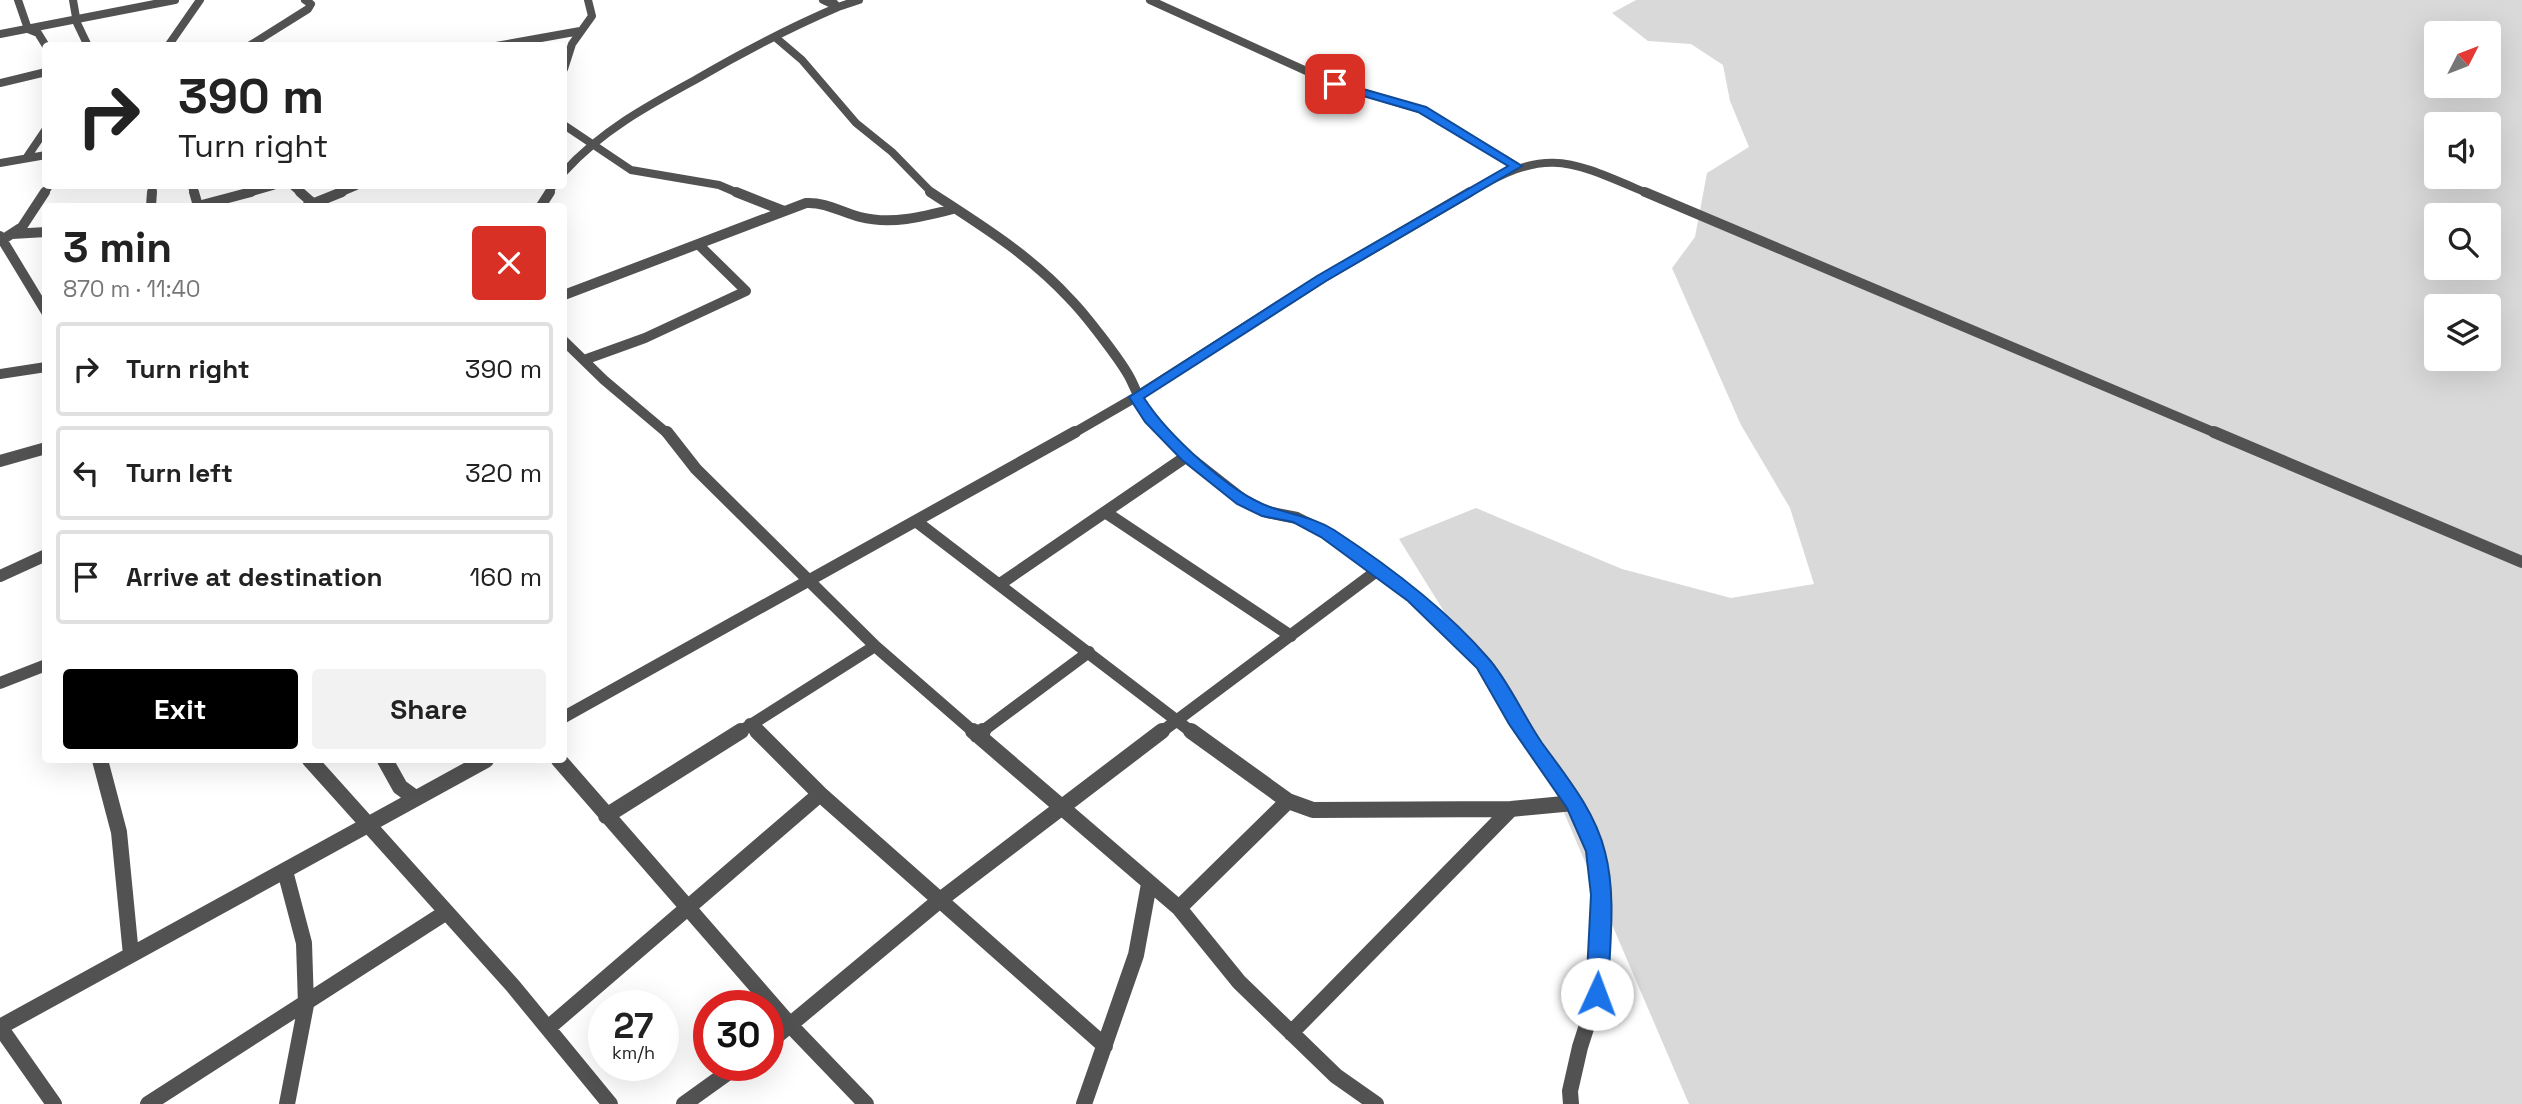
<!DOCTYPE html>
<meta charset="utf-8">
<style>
body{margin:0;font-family:"Space Grotesk",sans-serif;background:#f2f2f2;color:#222;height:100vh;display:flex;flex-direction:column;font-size:26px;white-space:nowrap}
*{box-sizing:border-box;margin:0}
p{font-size:23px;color:#767676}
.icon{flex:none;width:38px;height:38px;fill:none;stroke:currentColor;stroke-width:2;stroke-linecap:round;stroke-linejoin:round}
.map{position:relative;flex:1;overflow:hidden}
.side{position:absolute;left:42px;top:203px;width:525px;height:560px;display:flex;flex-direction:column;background:#fff;border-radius:7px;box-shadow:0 7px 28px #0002}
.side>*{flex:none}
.top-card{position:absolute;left:42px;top:42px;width:525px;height:147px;border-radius:7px;box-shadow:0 7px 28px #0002;background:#fff;color:#222;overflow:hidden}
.needle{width:46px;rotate:48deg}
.fabs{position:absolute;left:2424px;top:21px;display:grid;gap:14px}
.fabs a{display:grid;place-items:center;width:77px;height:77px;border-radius:7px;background:#fff;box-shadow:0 7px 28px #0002;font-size:35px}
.speed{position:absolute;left:588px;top:990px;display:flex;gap:14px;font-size:35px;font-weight:700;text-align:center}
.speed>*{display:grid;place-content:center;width:91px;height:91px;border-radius:50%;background:#fff;box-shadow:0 7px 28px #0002;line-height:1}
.speed small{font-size:18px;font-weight:400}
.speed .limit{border:10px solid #d22;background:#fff;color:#111}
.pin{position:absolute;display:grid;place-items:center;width:60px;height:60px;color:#fff;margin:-30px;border-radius:14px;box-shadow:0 4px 10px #0006}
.me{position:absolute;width:77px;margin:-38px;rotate:2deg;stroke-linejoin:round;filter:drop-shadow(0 0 5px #0008)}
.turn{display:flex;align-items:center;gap:24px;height:147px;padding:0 21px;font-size:32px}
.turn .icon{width:91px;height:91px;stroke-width:2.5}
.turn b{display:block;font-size:49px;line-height:60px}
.round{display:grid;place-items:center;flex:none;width:74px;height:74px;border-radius:7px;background:#f2f2f2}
.overview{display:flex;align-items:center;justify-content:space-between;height:119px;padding:0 21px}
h1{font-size:42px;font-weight:700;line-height:52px}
.button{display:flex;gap:14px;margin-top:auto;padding:14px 21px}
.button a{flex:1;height:80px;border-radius:7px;background:#000;color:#fff;font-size:28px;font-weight:700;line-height:80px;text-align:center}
.button a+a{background:#f2f2f2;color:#222}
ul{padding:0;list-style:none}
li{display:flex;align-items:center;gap:21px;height:94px;margin:0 14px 10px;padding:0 7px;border:4px solid #e0e0e0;border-radius:7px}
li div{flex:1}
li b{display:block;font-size:26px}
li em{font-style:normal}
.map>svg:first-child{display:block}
.green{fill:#d9d9d9;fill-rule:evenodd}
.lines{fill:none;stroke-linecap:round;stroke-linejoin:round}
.minor-far3{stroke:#525252;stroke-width:8}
.minor-far2{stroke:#525252;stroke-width:10}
.minor-far1{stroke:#525252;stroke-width:12}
.minor{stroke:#525252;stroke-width:16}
.route{fill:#1a73e8;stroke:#114b97;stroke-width:2}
</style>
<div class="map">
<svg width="2522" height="1104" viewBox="0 0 2522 1104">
<rect width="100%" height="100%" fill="#fff"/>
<!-- green -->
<path class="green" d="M1636,0H2522V1104H1689L1553,787L1399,539L1476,508L1622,569L1731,598L1814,584L1790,508L1741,425L1672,268L1695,237L1707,173L1749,147L1730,101L1723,65L1691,44L1648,41L1612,13ZM2436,33H2488V86H2436ZM2436,124H2488V177H2436ZM2436,215H2488V268H2436ZM2436,306H2488V359H2436Z"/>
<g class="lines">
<!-- minor-far3 -->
<path class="minor-far3" d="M18,0L28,29L38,33L46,46
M73,0L77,23L88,46
M1150,0L1335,84L1422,110L1516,166
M834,3L838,7L859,0
M0,34L175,0
M775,37L802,60L856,123L892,152L933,194
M168,46L200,0
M249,46L308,9L311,4L305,0
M496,46L580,31
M564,69L572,44L592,16L588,0
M0,83L46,72
M564,125L631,170L719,185L740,194
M27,157L46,129
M0,163L46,155
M564,172C601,131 647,106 695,80C741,53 789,28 838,7L823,0
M192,186L194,194
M293,186L302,194
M44,194L49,186
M152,194L153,186
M245,194L273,186
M337,194L356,186
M548,194L553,186
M1467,194C1547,146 1567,159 1649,194"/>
<!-- minor-far2 -->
<path class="minor-far2" d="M194,192L198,206
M300,192L316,206
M736,192L784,211
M930,192C979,224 1030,255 1070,299C1084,313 1123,363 1131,380C1143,405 1143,412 1165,434
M1645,192L2218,434
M151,206L152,192
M198,206L251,192
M307,206L342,192
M541,206L550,192
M12,234L46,232
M0,236L46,312
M2,240L22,227L45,192
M564,295L806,203C826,202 841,212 860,217C891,225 922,217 953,209
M564,341L604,380L668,434
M584,360L645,338L746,291L698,244
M0,374L46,367
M1072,434L1136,397L1321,279L1470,192"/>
<!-- minor-far1 -->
<path class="minor-far1" d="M667,432L696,469L875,646L975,733
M1163,432L1187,456L1243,500L1267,512L1297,518L1327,533L1414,597L1484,664L1525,733
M2214,432L2522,562
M0,461L46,448
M1105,512L1291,636
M917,522L1193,733
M0,576L46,555
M1000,584L1187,456
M0,683L46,665
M564,717L1075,432
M750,724L759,733
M738,733L875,646
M980,733L1089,652
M1160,733L1378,570"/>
<!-- minor -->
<path class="minor" d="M757,731L820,794L1105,1046
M973,731L1179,908L1239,982L1336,1076L1376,1104
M1191,731L1288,801L1313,810L1511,809L1574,803
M1523,731L1574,803L1596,851L1601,895L1597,994L1580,1047L1570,1091L1571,1104
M977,735L983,731
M100,760L119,832L131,955
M310,760L513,986L610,1104
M385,760L400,787L415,798
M559,760L791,1026L866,1104
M606,816L741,731
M285,871L304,943L306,1005L287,1104
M1179,908L1288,801
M0,1027L486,760
M0,1027L54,1104
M548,1028L820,794
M1291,1033L1511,809
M768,1043L940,900L1162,731
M148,1104L445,913
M684,1104L737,1066
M1084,1104L1136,955L1149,884"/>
</g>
<!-- route -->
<path class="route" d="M1335,81L1426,107L1522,166L1326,281L1144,398C1167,434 1230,493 1270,507C1292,515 1313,517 1334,530C1389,566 1446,609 1488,658C1508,680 1524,717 1542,743C1566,776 1595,811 1605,852C1617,897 1609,949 1608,994L1605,1001L1597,1004L1590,1001L1586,994L1591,895L1586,851L1567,808L1509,724L1477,668L1408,601L1321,537L1293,522L1262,516L1237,504L1182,460L1145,422L1129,397L1317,276L1508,166L1418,112L1332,87L1330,84Z"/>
</svg>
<div class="fabs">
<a><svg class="needle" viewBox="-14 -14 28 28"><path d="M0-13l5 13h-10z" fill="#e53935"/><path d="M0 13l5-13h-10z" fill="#767676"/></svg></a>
<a><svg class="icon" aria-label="sound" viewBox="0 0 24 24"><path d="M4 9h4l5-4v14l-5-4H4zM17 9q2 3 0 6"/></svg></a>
<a><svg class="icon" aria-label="search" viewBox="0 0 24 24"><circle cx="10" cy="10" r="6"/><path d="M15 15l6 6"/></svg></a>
<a><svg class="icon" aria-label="layers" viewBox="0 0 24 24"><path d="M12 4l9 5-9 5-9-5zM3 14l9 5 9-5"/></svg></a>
</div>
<div class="speed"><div>27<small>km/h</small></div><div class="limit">30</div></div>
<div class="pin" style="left:1335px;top:84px;background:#d93025"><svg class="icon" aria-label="arrive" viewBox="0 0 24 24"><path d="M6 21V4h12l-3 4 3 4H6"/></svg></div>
<svg class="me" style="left:1597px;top:994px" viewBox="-20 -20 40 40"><circle r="19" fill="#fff"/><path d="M0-13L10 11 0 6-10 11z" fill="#1a73e8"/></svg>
<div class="top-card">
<div class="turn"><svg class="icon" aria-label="right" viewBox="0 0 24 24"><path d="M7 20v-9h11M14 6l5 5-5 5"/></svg><div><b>390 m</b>Turn right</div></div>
</div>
<section class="side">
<div class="overview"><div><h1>3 min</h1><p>870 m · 11:40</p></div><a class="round" style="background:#d93025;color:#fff"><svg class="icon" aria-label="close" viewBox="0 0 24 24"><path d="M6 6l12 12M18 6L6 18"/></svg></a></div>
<ul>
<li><svg class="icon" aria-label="right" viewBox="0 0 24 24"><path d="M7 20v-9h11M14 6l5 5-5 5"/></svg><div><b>Turn right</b></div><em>390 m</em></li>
<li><svg class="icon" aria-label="left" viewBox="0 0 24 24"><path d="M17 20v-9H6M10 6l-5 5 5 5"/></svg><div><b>Turn left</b></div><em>320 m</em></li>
<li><svg class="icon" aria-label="arrive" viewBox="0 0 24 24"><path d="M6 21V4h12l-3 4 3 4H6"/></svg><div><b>Arrive at destination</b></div><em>160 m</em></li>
</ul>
<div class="button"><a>Exit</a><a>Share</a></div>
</section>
</div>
